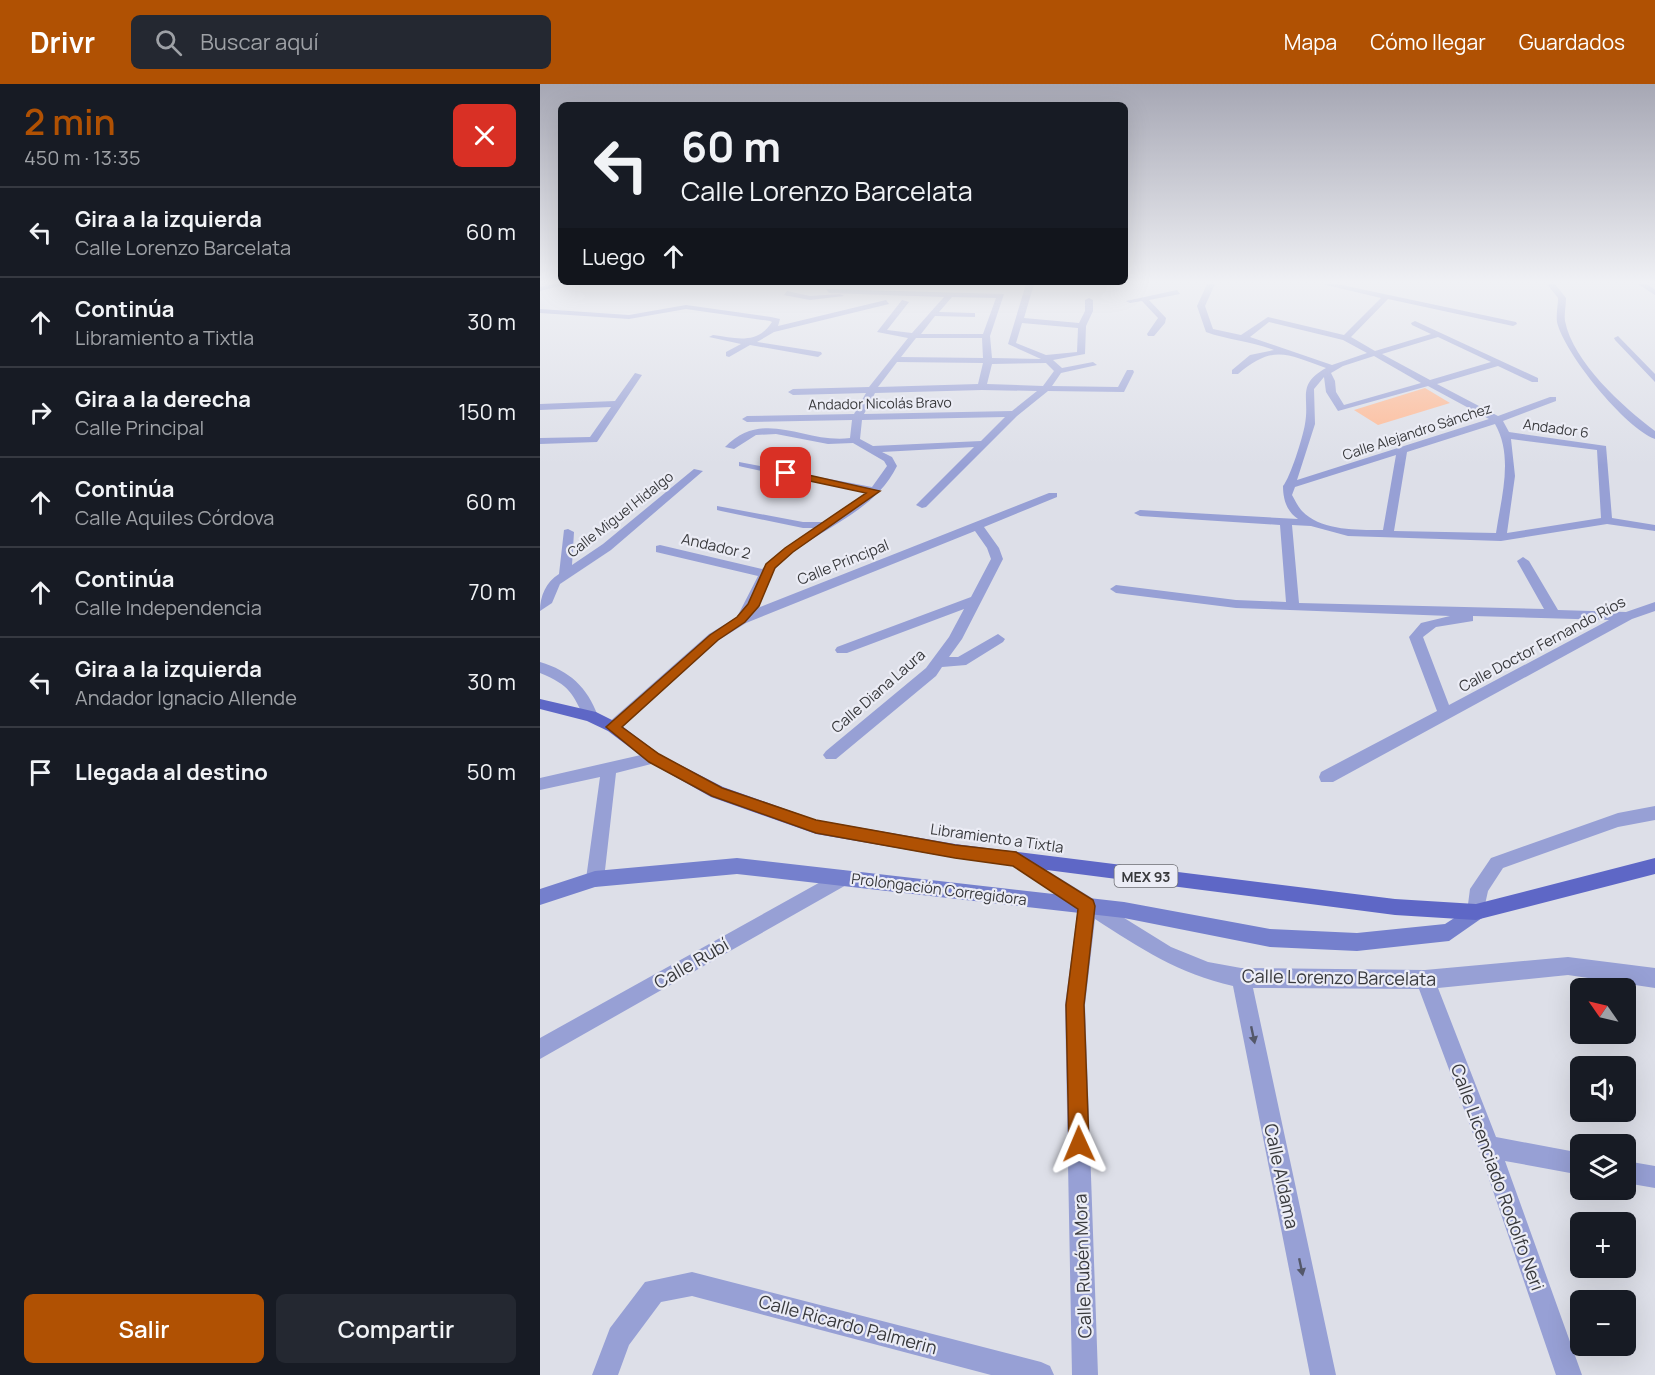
<!DOCTYPE html>
<html lang="es">
<meta charset="utf-8">
<style>
body{margin:0;font-family:Manrope,sans-serif;background:#242831;color:#f1f3f6;height:100vh;display:flex;flex-direction:column;font-size:22px;white-space:nowrap}
*{box-sizing:border-box;margin:0}
p{font-size:20px;color:#9ea1a6}
.icon{flex:none;width:33px;height:33px;fill:none;stroke:currentColor;stroke-width:2;stroke-linecap:round;stroke-linejoin:round}
.map{position:relative;flex:1;overflow:hidden}
.details{display:flex;flex-direction:column;background:#171b24;width:540px}
.details>*{flex:none}
.banner{position:absolute;left:18px;top:18px;width:570px;height:183px;border-radius:9px;box-shadow:0 6px 24px #0002;background:#171b24;color:#f1f3f6;overflow:hidden}
.needle{width:39px;rotate:304deg}
.fabs{position:absolute;left:1030px;top:894px;display:grid;gap:12px}
.fabs a{display:grid;place-items:center;width:66px;height:66px;border-radius:9px;background:#171b24;box-shadow:0 6px 24px #0002;font-size:30px}
.pin{position:absolute;display:grid;place-items:center;width:51px;height:51px;color:#fff;margin:-26px;border-radius:12px;box-shadow:0 3px 9px #0006}
.me{position:absolute;width:66px;margin:-33px;rotate:359deg;stroke-linejoin:round;filter:drop-shadow(0 0 4px #0008)}
.turn{display:flex;align-items:center;gap:21px;height:126px;padding:0 24px;font-size:27px}
.turn .icon{width:78px;height:78px;stroke-width:2.5}
.turn b{display:block;font-size:42px;line-height:51px}
.then{display:flex;align-items:center;height:57px;padding:0 24px;background:#0003;gap:12px;font-size:22px}
.round{display:grid;place-items:center;flex:none;width:63px;height:63px;border-radius:9px;background:#242831}
.headline{display:flex;align-items:center;justify-content:space-between;height:102px;padding:0 24px}
h1{font-size:36px;font-weight:600;line-height:45px;color:#b05103}
.action{display:flex;gap:12px;margin-top:auto;padding:12px 24px}
.action a{flex:1;height:69px;border-radius:9px;background:#b05103;color:#fff;font-size:24px;font-weight:600;line-height:69px;text-align:center}
.action a+a{background:#242831;color:#f1f3f6}
ul{padding:0;list-style:none}
li{display:flex;align-items:center;gap:18px;height:90px;padding:0 24px;border-top:2px solid #363941}
li div{flex:1}
li b{display:block;font-size:22px}
li em{font-style:normal}
header{display:flex;align-items:center;gap:36px;box-sizing:border-box;height:84px;padding:0 30px;background:#b05103;color:#fff}
header strong{font-size:28px}
nav{display:flex;gap:33px;margin-inline-start:auto;font-size:21px}
.search{width:420px;height:54px;background:#242831;display:flex;align-items:center;gap:15px;box-sizing:border-box;padding:0 21px;border-radius:9px;color:#9ea1a6;font-size:22px}
main{display:flex;flex:1;min-height:0}
.map>svg:first-child{display:block}
.green{fill:#ffb892}
.lines{fill:none;stroke-linecap:round;stroke-linejoin:round}
.street{fill:#97a0d5;fill-rule:evenodd}
.secondary{fill:#7580cd;fill-rule:evenodd}
.primary{fill:#5e67c6;fill-rule:evenodd}
.oneway{fill:#54586a}
.route{fill:#b05103;stroke:#723502;stroke-width:1.5}
.labels{text-anchor:middle;dominant-baseline:central;stroke-width:4.5;stroke-linejoin:round;paint-order:stroke}
.far-street-label{font-size:14px;fill:#38393c;stroke:#ebecf5}
.shield{fill:#ebecf5;stroke:#6e6f74;stroke-width:1.5}
.shield-label{font-size:14px;font-weight:bold;fill:#38393c}
.street-label{font-size:15px;fill:#38393c;stroke:#ebecf5}
.near-street-label{font-size:18px;fill:#38393c;stroke:#ebecf5}
</style>
<header>
<strong>Drivr</strong>
<div class="search"><svg class="icon" aria-label="search" viewBox="0 0 24 24"><circle cx="10" cy="10" r="6"/><path d="M15 15l6 6"/></svg>Buscar aquí</div>
<nav><a>Mapa</a><a>Cómo llegar</a><a>Guardados</a></nav>
</header>
<main>
<section class="details">
<div class="headline"><div><h1>2 min</h1><p>450 m · 13:35</p></div><a class="round" style="background:#d93025;color:#fff"><svg class="icon" aria-label="close" viewBox="0 0 24 24"><path d="M6 6l12 12M18 6L6 18"/></svg></a></div>
<ul>
<li><svg class="icon" aria-label="left" viewBox="0 0 24 24"><path d="M17 20v-9H6M10 6l-5 5 5 5"/></svg><div><b>Gira a la izquierda</b><p>Calle Lorenzo Barcelata</p></div><em>60 m</em></li>
<li><svg class="icon" aria-label="ahead" viewBox="0 0 24 24"><path d="M12 20V5M6 11l6-6 6 6"/></svg><div><b>Continúa</b><p>Libramiento a Tixtla</p></div><em>30 m</em></li>
<li><svg class="icon" aria-label="right" viewBox="0 0 24 24"><path d="M7 20v-9h11M14 6l5 5-5 5"/></svg><div><b>Gira a la derecha</b><p>Calle Principal</p></div><em>150 m</em></li>
<li><svg class="icon" aria-label="ahead" viewBox="0 0 24 24"><path d="M12 20V5M6 11l6-6 6 6"/></svg><div><b>Continúa</b><p>Calle Aquiles Córdova</p></div><em>60 m</em></li>
<li><svg class="icon" aria-label="ahead" viewBox="0 0 24 24"><path d="M12 20V5M6 11l6-6 6 6"/></svg><div><b>Continúa</b><p>Calle Independencia</p></div><em>70 m</em></li>
<li><svg class="icon" aria-label="left" viewBox="0 0 24 24"><path d="M17 20v-9H6M10 6l-5 5 5 5"/></svg><div><b>Gira a la izquierda</b><p>Andador Ignacio Allende</p></div><em>30 m</em></li>
<li><svg class="icon" aria-label="arrive" viewBox="0 0 24 24"><path d="M6 21V4h12l-3 4 3 4H6"/></svg><div><b>Llegada al destino</b></div><em>50 m</em></li>
</ul>
<div class="action"><a>Salir</a><a>Compartir</a></div>
</section>
<div class="map">
<svg width="1115" height="1291" viewBox="0 0 1115 1291">
<rect width="100%" height="100%" fill="#dddfe8"/>
<!-- green -->
<path class="green" d="M885,304L910,319L838,341L814,326Z"/>
<g class="lines">
<!-- street -->
<path class="street" d="M13,200H29L0,207V203Z
M486,200H494L484,234L539,239L545,227V216L549,214L553,216V227L546,242L545,270L513,276L522,284L553,278L557,281L521,289L512,302L578,303L587,286H593L594,288L584,308L508,307L477,332L386,423L382,424L376,421L434,363L342,368L352,373L357,382C332,433 272,445 236,484C225,495 223,513 215,525L509,409H517V413L444,443L459,464L463,475L422,555L409,573H418L458,550L465,555L463,558L426,581L402,583L396,592L296,675H286L283,671L286,667L386,584L409,553L424,525L307,569H297L295,566L297,563L431,513L451,475L447,464L435,447L206,539L179,556L78,647H68L66,643L68,639L169,550L197,533L218,492L116,468V462L120,461L222,485L241,468L275,444H263L181,427L177,426V422L263,438H286L326,409L203,383L199,382V378L332,403L347,382L344,377L313,359L288,360L236,350L216,351L194,365L185,363C224,323 265,360 310,354L312,336L207,338L202,335L207,332L314,330L326,309L253,311L248,308L253,305L329,303L368,254L337,248L362,216L369,218L347,246L372,249L404,213L289,209L286,205L464,210L450,252L452,274L501,275L468,260ZM412,213L456,214L443,250H381L395,232L435,233V229H432L399,228ZM482,239L538,244L537,268L506,271L476,259ZM376,254H442L443,274L361,273ZM357,278L443,279L438,300L338,303ZM506,279L514,287L503,302L447,300L452,280ZM442,306L497,307L472,327L324,330L335,309ZM465,333L441,357L333,362L320,355L322,336Z
M667,200H675L665,222L673,245L701,251L728,233L804,251L841,214L782,200H797L976,238L977,240L973,242L848,215L811,253L835,267L891,250L872,241L871,239L875,237L998,294V298H992L958,282L897,300L958,332L1010,313H1016V317L963,337L969,348L1066,362L1072,434L1115,441V447L1067,440L961,457L808,452L771,442L752,441L759,519L1004,525L977,477L983,473L989,477L1018,526L1086,528L1115,518V527L1092,535L793,698H781L779,693L781,688L897,627L869,553L881,539L910,532L696,524L576,509L570,505L576,501L696,516L746,518L740,441L600,432L594,429L600,426L758,435C746,427 743,414 743,402C750,394 763,353 765,340C770,313 756,301 786,284C746,270 734,260 698,290H692V286L710,271L734,266C711,257 688,256 666,248L657,222ZM729,238L803,256L827,269L792,281L710,253ZM898,253L951,278L890,296L842,270ZM834,272L881,299L804,321L796,308L795,297L791,289L803,282ZM784,293L786,308L798,327L888,302L949,335L757,396L775,340L774,305ZM955,340C974,373 961,414 956,449L854,447L867,368ZM971,355L1057,366L1061,434L967,449L975,392ZM856,371L843,446C818,446 781,447 762,427C758,423 755,416 752,411L755,403ZM933,532L1069,536L909,621L883,553L896,543L933,537Z
M1007,200H1015L1026,214C1026,222 1024,230 1025,237C1033,278 1083,323 1115,347V355C1085,344 1024,269 1017,238C1016,230 1018,222 1018,214Z
M1098,200H1107L1115,206V211Z
M637,206L640,210L609,216L626,234L625,239L614,252H608L607,250L618,234L602,217L590,219L586,217Z
M247,207L270,212L300,210L304,212L270,216L244,211Z
M346,216L349,220L234,248L217,258L281,268L282,270L278,273L210,261L189,273L186,272V268L201,260L169,253L173,251C196,254 217,261 232,238L230,237L146,225L89,235L0,229V225L89,231L146,221L231,233L240,235L238,242Z
M1078,252L1115,290V298L1075,256L1074,254Z
M95,289L102,291L57,358L0,360V354L50,353L71,323L0,326V320L75,317Z
M154,385L163,387L71,466L20,500L12,519L0,527C0,512 6,498 19,490L24,446L28,445L34,448L32,481L63,460Z
M0,578C30,587 47,603 58,632L56,636H46C31,608 31,602 0,589Z
M114,668L119,670L122,674L119,678L76,689L64,795L61,801L55,803L49,801L46,795L60,693L0,706V694Z
M1115,722V736L1078,743L963,784L948,807L942,834L936,836L930,834L927,828L930,805L951,774L1078,729Z
M476,767L631,863L668,878L701,884L885,886L1028,873L1115,884V904L1028,891L898,904L956,1053L1041,1069V1091L965,1077L1042,1291H1016L938,1063L879,905L713,904L796,1291H770L693,902C639,890 600,864 555,835L545,921L558,1291H532L525,921L538,824L470,780L467,775L470,770Z
M302,786L308,788L311,794L308,800L0,975V954Z
M1086,1077L1115,1082V1104L1086,1099Z
M152,1188L501,1278L510,1282L514,1291H451L152,1212L121,1218L89,1261L78,1291H52L70,1244L105,1198Z"/>
<!-- secondary -->
<path class="secondary" d="M197,774L584,818L730,845L817,849L905,840L936,820L942,822L945,828L942,834L909,857L817,867L730,863L584,834L197,790L55,803L0,821V805L55,787Z"/>
<!-- primary -->
<path class="primary" d="M0,615L56,628L78,639L119,670L183,703L276,736L415,760L855,815L936,820L1115,774V790L936,836L855,831L415,774L276,750L171,713L109,678L68,647L47,637L0,625Z"/>
</g>
<!-- one-way arrows -->
<defs><path id="oneway-solid" d="M-6-.8H1V-3.2L6.5 0L1 3.2V.8H-6Z" transform="scale(1.5)"/></defs>
<g class="oneway">
<use href="#oneway-solid" transform="translate(713 951) rotate(78)"/>
<use href="#oneway-solid" transform="translate(761 1183) rotate(78)"/>
</g>
<!-- sky -->
<linearGradient id="sky" x2="0" y2="1"><stop stop-color="#a6a7b4"/><stop offset="0.52" stop-color="#f0f1f5"/><stop offset="1" stop-color="#f0f1f5" stop-opacity="0"/></linearGradient>
<rect width="1115" height="381" fill="url(#sky)"/>
<!-- route -->
<path class="route" d="M246,386L340,407L253,468L235,484L219,522L205,538L178,556L82,643L119,670L182,704L276,736L415,761L476,768L553,816L555,822L544,921L549,1060L546,1067L539,1070L532,1067L529,1060L526,921L538,825L473,782L415,774L276,749L172,712L109,678L66,643L170,551L197,533L208,520L226,480L245,464L326,409L242,391L241,389Z"/>
<g class="labels">
<!-- far-street labels -->
<g class="far-street-label">
<text transform="translate(340 319) rotate(-1)">Andador Nicolás Bravo</text>
<text transform="translate(1016 344) rotate(8)">Andador 6</text>
<text transform="translate(877 347) rotate(-18)">Calle Alejandro Sánchez</text>
<text transform="translate(80 430) rotate(-38)">Calle Miguel Hidalgo</text>
</g>
<!-- shield labels -->
<rect class="shield" x="574.5" y="781" width="63" height="22" rx="4.5"/>
<g class="shield-label">
<text x="606" y="792">MEX 93</text>
</g>
<!-- street labels -->
<g class="street-label">
<text transform="translate(176 462) rotate(13)">Andador 2</text>
<text transform="translate(303 478) rotate(-22)">Calle Principal</text>
<text transform="translate(1002 560) rotate(-28)">Calle Doctor Fernando Ríos</text>
<text transform="translate(338 607) rotate(-41)">Calle Diana Laura</text>
<text transform="translate(457 754) rotate(8)">Libramiento a Tixtla</text>
<text transform="translate(399 805) rotate(7)">Prolongación Corregidora</text>
</g>
<!-- near-street labels -->
<g class="near-street-label">
<text transform="translate(151 879) rotate(-30)">Calle Rubí</text>
<text transform="translate(799 893) rotate(1)">Calle Lorenzo Barcelata</text>
<text transform="translate(742 1092) rotate(78)">Calle Aldama</text>
<text transform="translate(958 1093) rotate(70)">Calle Licenciado Rodolfo Neri</text>
<text transform="translate(542 1182) rotate(-92)">Calle Rubén Mora</text>
<text transform="translate(308 1240) rotate(15)">Calle Ricardo Palmerin</text>
</g>
</g>
</svg>
<div class="fabs">
<a><svg class="needle" viewBox="-14 -14 28 28"><path d="M0-13l5 13h-10z" fill="#e53935"/><path d="M0 13l5-13h-10z" fill="#9ea1a6"/></svg></a>
<a><svg class="icon" aria-label="sound" viewBox="0 0 24 24"><path d="M4 9h4l5-4v14l-5-4H4zM17 9q2 3 0 6"/></svg></a>
<a><svg class="icon" aria-label="layers" viewBox="0 0 24 24"><path d="M12 4l9 5-9 5-9-5zM3 14l9 5 9-5"/></svg></a>
<a>+</a>
<a>−</a>
</div>
<div class="pin" style="left:246px;top:389px;background:#d93025"><svg class="icon" aria-label="arrive" viewBox="0 0 24 24"><path d="M6 21V4h12l-3 4 3 4H6"/></svg></div>
<svg class="me" style="left:539px;top:1060px" viewBox="-20 -20 40 40"><path d="M0-17L14 15 0 8-14 15z" fill="#b05103" stroke="#fff" stroke-width="4"/></svg>
<div class="banner">
<div class="turn"><svg class="icon" aria-label="left" viewBox="0 0 24 24"><path d="M17 20v-9H6M10 6l-5 5 5 5"/></svg><div><b>60 m</b>Calle Lorenzo Barcelata</div></div>
<div class="then">Luego<svg class="icon" aria-label="ahead" viewBox="0 0 24 24"><path d="M12 20V5M6 11l6-6 6 6"/></svg></div>
</div>
</div>
</main>
